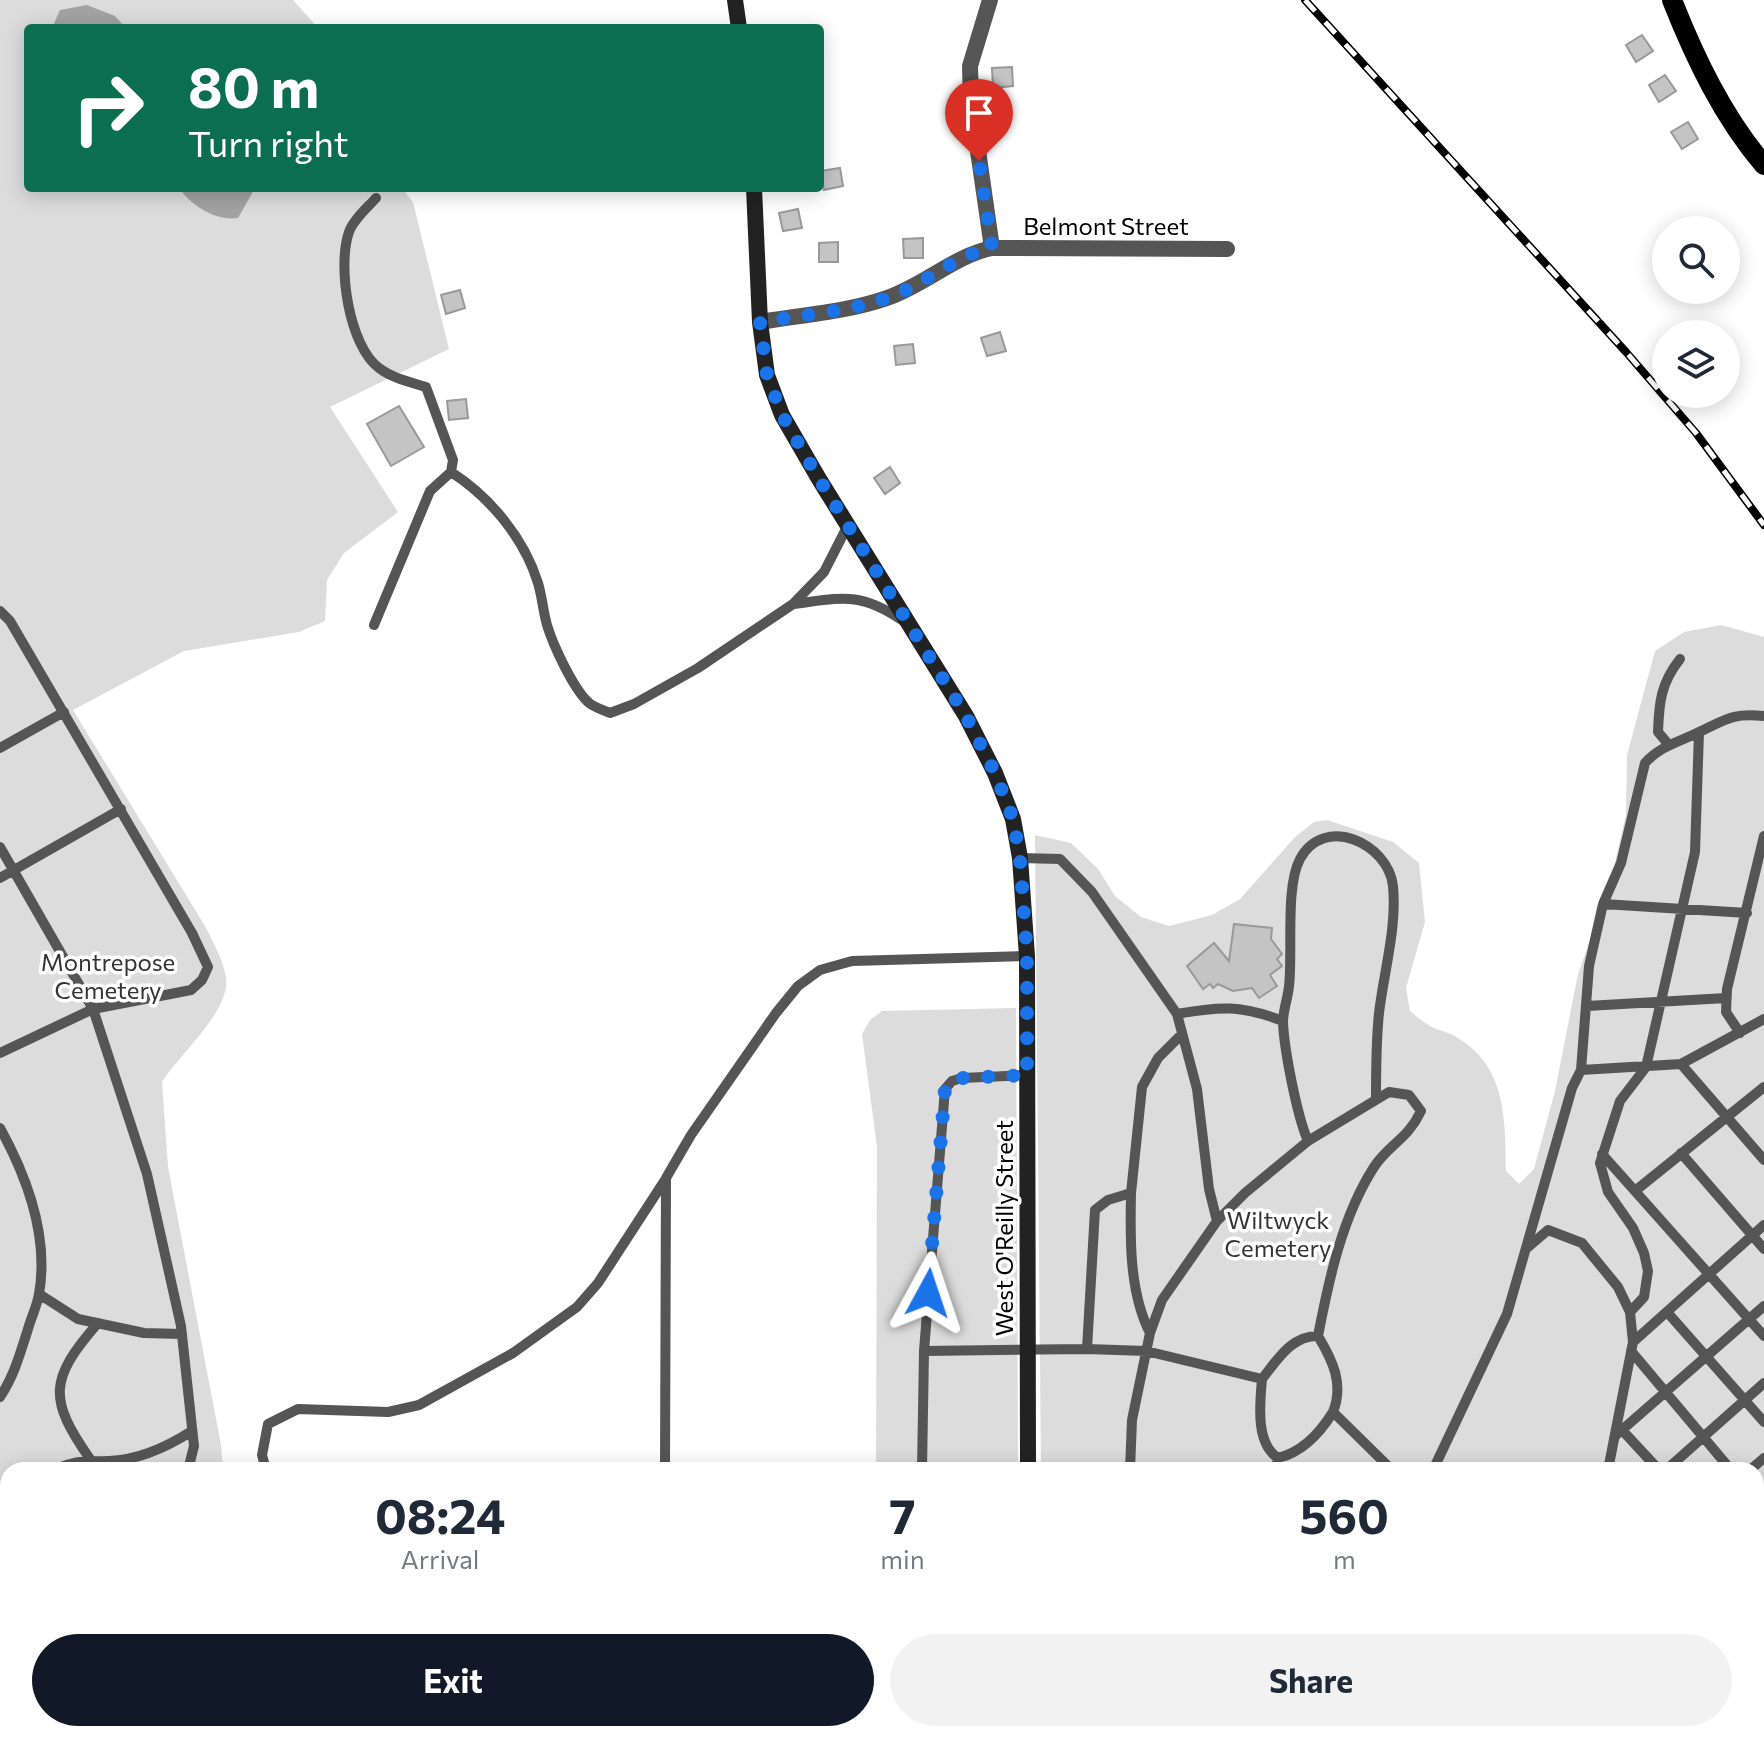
<!DOCTYPE html>
<style>
body{margin:0;font-family:Commissioner,sans-serif;background:#f2f2f3;color:#1f2937;height:100vh;display:flex;flex-direction:column;font-size:30px;white-space:nowrap}
*{box-sizing:border-box;margin:0}
p{font-size:26px;color:#747a83}
.icon{flex:none;width:44px;height:44px;fill:none;stroke:currentColor;stroke-width:2;stroke-linecap:round;stroke-linejoin:round}
.map{position:relative;flex:1;overflow:hidden}
.side{position:absolute;left:0px;top:1462px;width:1764px;height:280px;display:flex;flex-direction:column;background:#fff;border-radius:24px 24px 0 0;box-shadow:0 4px 20px #0003}
.side>*{flex:none}
.hud{position:absolute;left:24px;top:24px;width:800px;height:168px;border-radius:8px;box-shadow:0 4px 20px #0003;background:#0b6e4f;color:#fff;overflow:hidden}
.fabs{position:absolute;left:1652px;top:216px;display:grid;gap:16px}
.fabs a{display:grid;place-items:center;width:88px;height:88px;border-radius:50%;background:#fff;box-shadow:0 4px 20px #0003;font-size:40px}
.pin{position:absolute;display:grid;place-items:center;width:68px;height:68px;color:#fff;margin:-82px -34px;border-radius:50% 50% 50% 0;rotate:-45deg;box-shadow:0 0 8px #0007}
.pin .icon{rotate:45deg}
.me{position:absolute;width:88px;margin:-44px;rotate:5deg;stroke-linejoin:round;filter:drop-shadow(0 0 6px #0008)}
.turn{display:flex;align-items:center;gap:28px;height:168px;padding:0 32px;font-size:36px}
.turn .icon{width:104px;height:104px;stroke-width:2.5}
.turn b{display:block;font-size:56px;line-height:68px}
.eta{display:flex;justify-content:space-evenly;align-items:center;height:136px;text-align:center}
.eta b{font-size:48px;font-weight:700;line-height:56px}
.button{display:flex;gap:16px;margin-top:auto;padding:16px 32px}
.button a{flex:1;height:92px;border-radius:48px;background:#111827;color:#fff;font-size:32px;font-weight:700;line-height:92px;text-align:center}
.button a+a{background:#f2f2f3;color:#1f2937}
.map>svg:first-child{display:block}
.green{fill:#dcdcdc}
.water{fill:#a3a3a3}
.building{fill:#c4c4c4;stroke:#999;stroke-width:2}
.lines{fill:none;stroke-linecap:round;stroke-linejoin:round}
.lane{stroke:#555;stroke-width:10}
.street{stroke:#555;stroke-width:16}
.secondary{stroke:#222;stroke-width:16}
.primary{stroke:#000;stroke-width:20}
.rail-casing{stroke:#000;stroke-width:8}
.rail{stroke:#fff;stroke-width:5;stroke-dasharray:15;stroke-linecap:butt}
.route{stroke:#1a73e8;stroke-width:14;stroke-dasharray:0 25.2}
.labels{text-anchor:middle;dominant-baseline:central;stroke-width:7;stroke-linejoin:round;paint-order:stroke}
.street-label{font-size:24px;fill:#000;stroke:#fff}
.park-label{font-size:24px;fill:#333;stroke:#fff}
</style>
<div class="map">
<svg width="1764" height="1742" viewBox="0 0 1764 1742">
<rect width="100%" height="100%" fill="#fff"/>
<!-- green -->
<path class="green" d="M0,0H293L318,28H28V188H402L413,202L449,349L330,407L398,512L344,553L327,580L325,621L299,632L184,651L73,710L205,926C213,942 223,959 226,978C231,1010 178,1056 162,1082L168,1167L221,1445L223,1470H8V1685L0,1683Z
M1721,625L1764,637V1742H1537L1535,1737L1538,1734H1756V1470H1041L1035,835L1071,843L1098,869L1115,896L1141,917L1169,926L1212,915L1240,899L1295,837L1314,822L1327,820L1393,842L1419,863L1425,922L1406,988L1410,1011C1416,1016 1423,1022 1430,1026C1439,1031 1450,1032 1458,1038C1507,1068 1505,1120 1506,1171L1519,1184L1534,1169L1555,1091L1578,974L1611,880L1626,814L1627,755L1655,651L1684,632Z
M1016,1008L1018,1470H876L877,1147L862,1034L870,1020L882,1011Z
M829,1734H1019V1742H833Z
M1040,1734H1185L1172,1742H1040Z"/>
<!-- water -->
<path class="water" d="M87,5L115,16L126,28H52L60,10Z
M179,188H255L238,218C215,221 192,206 179,188Z"/>
<!-- building -->
<path class="building" d="M1642,35L1653,51L1636,62L1626,45Z
M1012,67L1013,86L993,88L992,68Z
M1665,75L1676,91L1659,102L1649,85Z
M1688,122L1698,139L1682,149L1671,132Z
M840,168L843,186L824,190L820,171Z
M798,209L802,228L783,231L779,213Z
M923,238V258H904L903,239Z
M838,242V262H819V243Z
M460,290L465,308L446,314L441,295Z
M1000,332L1006,351L987,356L981,338Z
M913,344L915,363L896,365L894,346Z
M466,399L468,418L449,420L447,401Z
M399,406L424,447L391,466L367,424Z
M890,467L900,483L885,494L874,478Z
M1234,924L1272,928L1271,939L1282,954L1277,959L1282,966L1270,975L1277,986L1259,998L1252,988L1233,991L1218,984L1213,988L1210,984L1203,989L1187,966L1214,943L1229,961Z"/>
<g class="lines">
<!-- lane -->
<path class="lane" d="M376,198C367,208 353,220 349,232C337,266 349,346 379,368C392,378 410,382 426,387L453,460L451,472
M793,604C841,598 859,591 902,620
M0,611L10,621L192,933L208,967L202,980L191,990L93,1009L0,1053
M374,625L430,491L451,472C490,497 524,538 538,583C542,596 543,611 547,625C553,645 573,688 588,702C593,707 603,710 610,713L634,704L698,668L793,604L824,572L848,525
M1669,745L1658,732C1659,702 1661,683 1680,659
M0,748L64,712
M0,847L93,1009L147,1174L181,1326L194,1446L188,1470
M1020,858L1060,859L1092,892L1177,1014L1197,1089L1209,1189L1217,1221
M0,878L121,809
M1603,904L1747,913
M1587,1006L1726,998
M1177,1014C1220,1006 1241,1005 1283,1021
M1740,1033L1726,1012L1727,989L1764,836
M1681,1064L1764,1160
M1581,1070L1589,966L1603,904L1621,863L1645,763C1660,746 1679,742 1699,732C1727,719 1731,713 1764,716
M0,1128C27,1177 49,1237 39,1294C37,1306 31,1318 28,1329C20,1354 14,1376 0,1397
M1308,1141C1297,1116 1284,1049 1283,1022C1283,1010 1288,998 1289,986C1293,952 1285,887 1300,859C1324,814 1388,843 1393,886C1397,928 1384,971 1379,1013C1376,1041 1376,1070 1376,1098
M1681,1153L1764,1249
M1602,1154L1764,1336
M1635,1191L1764,1087
M1131,1193C1130,1237 1129,1292 1150,1333
M1527,1248L1548,1230L1582,1243L1618,1287L1630,1312L1633,1342L1608,1470
M39,1294L78,1319L144,1333L182,1334
M1630,1312L1644,1297L1648,1271L1644,1253L1633,1228L1608,1192L1600,1163L1620,1101L1646,1067L1695,852L1699,732
M1667,1312L1764,1422
M1318,1336C1333,1361 1344,1384 1333,1412L1392,1470
M1633,1342L1764,1225
M1087,1349L1095,1210L1108,1200L1131,1193L1142,1087L1158,1058L1182,1034
M924,1351L1087,1349L1146,1351L1262,1379C1278,1359 1291,1336 1318,1336C1329,1279 1342,1217 1374,1167C1388,1145 1408,1139 1421,1111L1409,1095L1389,1092L1308,1141L1245,1193L1217,1221L1162,1300L1150,1333L1132,1420L1130,1470
M1631,1351L1731,1470
M1262,1379C1260,1403 1255,1443 1278,1458L1275,1470
M1622,1430L1659,1470
M1615,1436L1764,1306
M1278,1458C1303,1452 1320,1433 1333,1412
M90,1459C48,1399 49,1379 98,1323
M54,1470C79,1459 84,1462 109,1461C140,1460 167,1447 192,1431
M266,1470L262,1455L268,1424L298,1409L388,1412L419,1405L513,1353L577,1307L598,1283L665,1180
M665,1470L666,1178L691,1135L776,1013L798,986L820,970L852,961L1027,956
M922,1470L924,1351L945,1089L952,1081L962,1078L1027,1075
M1433,1470L1507,1314L1572,1088L1581,1070L1681,1064L1764,1019
M1666,1470L1764,1383
M1750,1470L1764,1458
M1756,1498L1764,1507
M0,1501L8,1504
M1756,1539L1764,1532
M0,1581L8,1576
M1756,1583L1764,1592
M1756,1622L1764,1615
M1756,1661L1764,1663
M694,1734L696,1742
M1711,1742L1712,1734"/>
<!-- street -->
<path class="street" d="M990,0L970,66L971,102L992,248
M760,322C801,315 847,312 887,298C923,286 956,255 992,248L1227,249
M206,1734V1742"/>
<!-- secondary -->
<path class="secondary" d="M735,0L739,28
M754,188L760,322L767,375L782,415L819,479L966,716L995,773L1013,819L1020,858L1027,956L1028,1470
M1029,1734V1742"/>
<!-- primary -->
<path class="primary" d="M1672,0C1695,58 1723,117 1764,165"/>
<!-- rail casing -->
<g class="rail-casing">
<path id="rail" d="M1305,0L1626,352L1696,433L1764,525"/>
</g>
<!-- rail -->
<use href="#rail" class="rail"/>
</g>
<g class="lines">
<!-- route -->
<path class="route" d="M928,1293L945,1089L952,1081L962,1078L1027,1075V956L1020,858L1013,819L995,773L966,716L819,479L782,415L767,375L760,322C801,315 847,312 887,298C923,286 956,254 992,248L979,161"/>
</g>
<g class="labels">
<!-- street labels -->
<g class="street-label">
<text x="1106" y="225">Belmont Street</text>
<text transform="translate(1003 1228) rotate(-90)">West O'Reilly Street</text>
</g>
<!-- park labels -->
<g class="park-label">
<text x="108" y="961">Montrepose<tspan x="108" dy="28">Cemetery</tspan></text>
<text x="1278" y="1219">Wiltwyck<tspan x="1278" dy="28">Cemetery</tspan></text>
</g>
</g>
</svg>
<div class="fabs">
<a><svg class="icon" aria-label="search" viewBox="0 0 24 24"><circle cx="10" cy="10" r="6"/><path d="M15 15l6 6"/></svg></a>
<a><svg class="icon" aria-label="layers" viewBox="0 0 24 24"><path d="M12 4l9 5-9 5-9-5zM3 14l9 5 9-5"/></svg></a>
</div>
<div class="pin" style="left:979px;top:161px;background:#d93025"><svg class="icon" aria-label="arrive" viewBox="0 0 24 24"><path d="M6 21V4h12l-3 4 3 4H6"/></svg></div>
<svg class="me" style="left:928px;top:1293px" viewBox="-20 -20 40 40"><path d="M0-17L14 15 0 8-14 15z" fill="#1a73e8" stroke="#fff" stroke-width="4"/></svg>
<div class="hud">
<div class="turn"><svg class="icon" aria-label="right" viewBox="0 0 24 24"><path d="M7 20v-9h11M14 6l5 5-5 5"/></svg><div><b>80 m</b>Turn right</div></div>
</div>
<section class="side">
<div class="eta">
<div><b>08:24</b><p>Arrival</p></div>
<div><b>7</b><p>min</p></div>
<div><b>560</b><p>m</p></div>
</div>
<div class="button"><a>Exit</a><a>Share</a></div>
</section>
</div>
